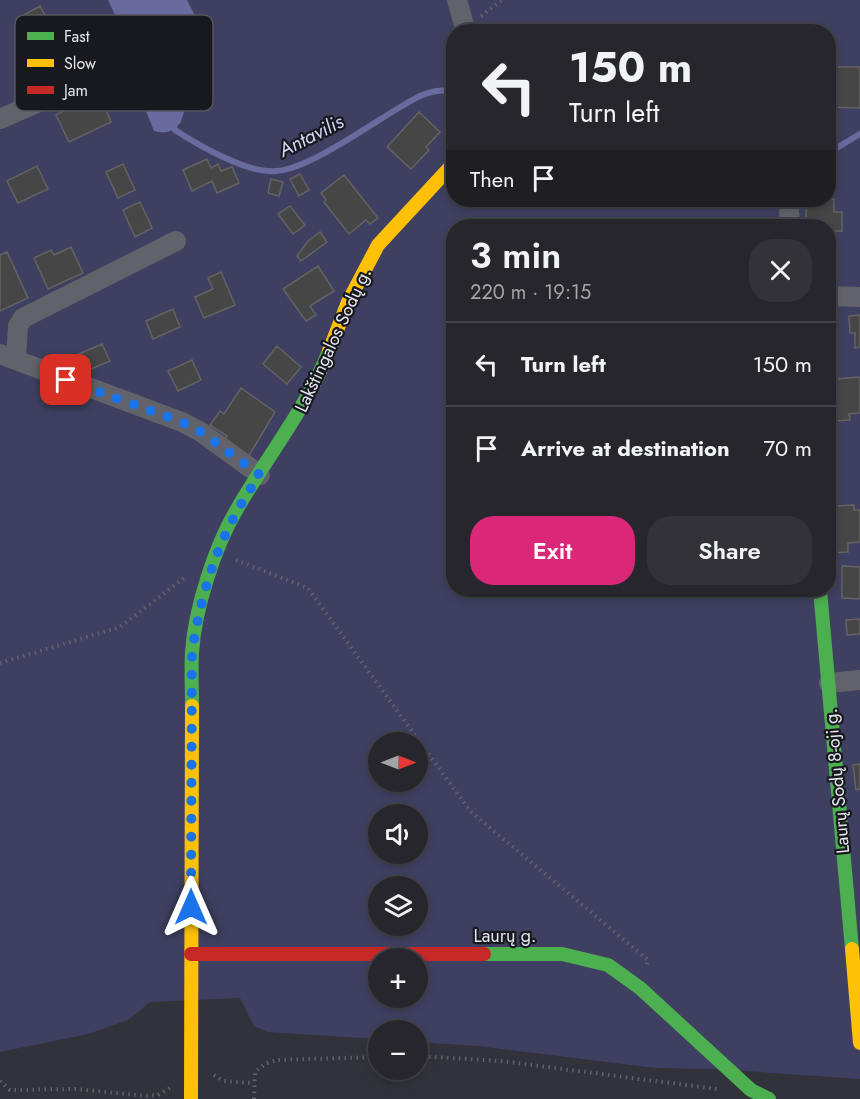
<!DOCTYPE html>
<meta charset="utf-8">
<style>
body{margin:0;font-family:Jost,sans-serif;background:#323238;color:#f1f3f6;height:100vh;display:flex;flex-direction:column;font-size:22px;white-space:nowrap}
*{box-sizing:border-box;margin:0}
p{font-size:20px;color:#a4a5a9}
.icon{flex:none;width:33px;height:33px;fill:none;stroke:currentColor;stroke-width:2;stroke-linecap:round;stroke-linejoin:round}
.map{position:relative;flex:1;overflow:hidden}
.drawer{position:absolute;left:446px;top:219px;width:390px;height:378px;display:flex;flex-direction:column;background:#26262c;border-radius:24px;box-shadow:0 3px 9px #0003,0 0 0 2px #424348}
.drawer>*{flex:none}
.top-card{position:absolute;left:446px;top:24px;width:390px;height:183px;border-radius:24px;box-shadow:0 3px 9px #0003,0 0 0 2px #424348;background:#26262c;color:#f1f3f6;overflow:hidden}
.needle{width:39px;rotate:90deg}
.tools{position:absolute;left:368px;top:732px;display:grid;gap:12px}
.tools a{display:grid;place-items:center;width:60px;height:60px;border-radius:50%;background:#26262c;box-shadow:0 3px 9px #0003,0 0 0 2px #424348;font-size:30px}
.pin{position:absolute;display:grid;place-items:center;width:51px;height:51px;color:#fff;margin:-26px;border-radius:12px;box-shadow:0 3px 9px #0006}
.me{position:absolute;width:66px;margin:-33px;rotate:0deg;stroke-linejoin:round;filter:drop-shadow(0 0 4px #0008)}
.turn{display:flex;align-items:center;gap:21px;height:126px;padding:0 24px;font-size:27px}
.turn .icon{width:78px;height:78px;stroke-width:2.5}
.turn b{display:block;font-size:42px;line-height:51px}
.then{display:flex;align-items:center;height:57px;padding:0 24px;background:#0003;gap:12px;font-size:22px}
.round{display:grid;place-items:center;flex:none;width:63px;height:63px;border-radius:24px;background:#323238}
.overview{display:flex;align-items:center;justify-content:space-between;height:102px;padding:0 24px}
h1{font-size:36px;font-weight:600;line-height:45px}
.button{display:flex;gap:12px;margin-top:auto;padding:12px 24px}
.button a{flex:1;height:69px;border-radius:24px;background:#db2777;color:#fff;font-size:24px;font-weight:600;line-height:69px;text-align:center}
.button a+a{background:#323238;color:#f1f3f6}
ul{padding:0;list-style:none}
li{display:flex;align-items:center;gap:18px;height:84px;padding:0 24px;border-top:2px solid #424348}
li div{flex:1}
li b{display:block;font-size:22px}
li em{font-style:normal}
.map>svg:first-child{display:block}
.green{fill:#3f4061;fill-rule:evenodd}
.water{fill:#696a9e}
.lines{fill:none;stroke-linecap:round;stroke-linejoin:round}
.stream{stroke:#696a9e;stroke-width:6}
.building{fill:#474647;stroke:#646263;stroke-width:1.5}
.path{stroke:#62626a;stroke-width:4;stroke-dasharray:1.5 4.5;stroke-linecap:butt}
.street{stroke:#62626a;stroke-width:20}
.fast{stroke:#4caf50;stroke-width:14}
.slow{stroke:#ffc107;stroke-width:14}
.jam{stroke:#c62828;stroke-width:14}
.route{stroke:#1a73e8;stroke-width:10;stroke-dasharray:0 18}
.labels{text-anchor:middle;dominant-baseline:central;stroke-width:4.5;stroke-linejoin:round;paint-order:stroke}
.street-label{font-size:18px;fill:#e6e6f0;stroke:#18181f}
.water-label{font-size:20px;font-style:italic;fill:#d2d4f6;stroke:#18181f}
.key{fill:#18181f;stroke:#56565e;stroke-width:1.5}
.key-label{font-size:16px;fill:#e6e6f0}
</style>
<div class="map">
<svg width="860" height="1099" viewBox="0 0 860 1099">
<rect width="100%" height="100%" fill="#32323a"/>
<!-- green -->
<path class="green" d="M0,0H108L131,50L146,111L181,122L200,25L187,0H860V1079L717,1069L655,1068L478,1046L417,1042V1030H378V1039L268,1032L254,1026L240,998L150,1002L128,1020L88,1034L0,1052ZM453,32H828V200H453ZM453,226H828V590H453ZM378,742H417V782H378ZM378,814H417V854H378ZM378,886H417V926H378ZM378,958H417V998H378Z"/>
<!-- water -->
<path class="water" d="M108,0H187L200,25V57L181,122C173,132 167,134 154,131L146,111L131,50Z"/>
<g class="lines">
<!-- stream -->
<path class="stream" d="M173,124L175,130C198,145 248,174 276,171C309,169 371,124 402,106C418,96 435,87 453,92
M828,153L860,134"/>
</g>
<!-- building -->
<path class="building" d="M40,6L48,22H55L59,29L56,36L64,52L44,62L38,51L34,52L31,45L25,48L21,41L27,38L22,30L26,28L20,17Z
M828,67H860V108L828,107Z
M97,91L111,122L69,142L56,115Z
M419,112L440,132L426,147L429,150L411,169L387,147Z
M207,159L211,168L218,164L221,171L232,167L239,183L217,193L212,181L192,191L183,170Z
M123,164L135,190L118,198L106,172Z
M37,166L48,189L18,203L7,181Z
M300,174L309,190L299,196L290,179Z
M344,175L378,218L370,224L366,220L349,234L324,202L326,200L321,193Z
M271,179L283,182L279,196L268,193Z
M834,199V212H842V231H828V226H806V200Z
M140,202L152,228L135,237L123,210Z
M290,206L305,225L293,234L278,214Z
M320,232L327,242L301,261L297,256L308,241Z
M71,247L83,273L48,289L34,258L51,250L54,255Z
M7,252L28,298L0,311V255Z
M318,266L334,291L310,306L316,315L306,321L283,289Z
M221,272L235,305L204,318L195,297L213,289L208,278Z
M173,309L180,327L153,339L146,321Z
M860,315V347L855,348V333H850L849,316Z
M102,344L110,361L86,371L79,354Z
M277,346L301,367L287,384L263,364Z
M192,360L201,380L178,391L168,371Z
M860,377V413L849,414L850,420L834,421V415L828,416V385H836V379Z
M241,388L275,412L247,459L223,442L227,436L210,425L220,411L224,414Z
M854,505V510H860V542L848,543V552L829,553L828,528H835L834,506Z
M842,566L860,567V599L842,598Z
M860,619V634L847,635L846,620Z
M860,764V789L856,790L853,765Z"/>
<g class="lines">
<!-- path -->
<path class="path" d="M481,16L502,0
M236,560L308,588L470,811L648,960L646,967
M0,663L120,627L184,578
M417,1056L501,1061L717,1089
M214,1075L223,1081L253,1083
M0,1081L10,1090L76,1089L146,1096L158,1095L170,1088
M254,1099L255,1072L265,1064L276,1060L378,1057"/>
<!-- street -->
<path class="street" d="M457,0L466,32
M0,119L96,77
M789,211L790,226
M828,296L860,297
M0,354L182,422L201,432L260,475
M16,358L18,326L23,318L176,241
M829,683L860,680"/>
<!-- fast -->
<path class="fast" d="M820,590L852,949
M192,706C192,688 191,670 192,652C195,608 215,546 237,509C268,455 306,409 329,351
M484,954H562L608,965L640,988L751,1090L769,1099"/>
<!-- slow -->
<path class="slow" d="M329,351L348,302L378,245L453,164
M852,949L860,1043
M191,1099L192,706"/>
<!-- jam -->
<path class="jam" d="M191,954H484"/>
</g>
<g class="lines">
<!-- route -->
<path class="route" d="M66,380L182,422L201,432L260,475C220,532 204,582 192,650L191,907"/>
</g>
<g class="labels">
<!-- street labels -->
<g class="street-label">
<text transform="translate(333 340) rotate(-65)">Lakštingalos Sodų g.</text>
<text transform="translate(837 781) rotate(-95)">Laurų Sodų 8-oji g.</text>
<text x="505" y="936">Laurų g.</text>
</g>
<!-- water labels -->
<g class="water-label">
<text transform="translate(311 136) rotate(-27)">Antavilis</text>
</g>
</g>
<!-- legend -->
<rect x="15" y="15" width="198" height="96" rx="9" class="key"/>
<rect x="27" y="32" width="27" height="8" fill="#4caf50"/>
<rect x="27" y="59" width="27" height="8" fill="#ffc107"/>
<rect x="27" y="86" width="27" height="8" fill="#c62828"/>
<g class="key-label">
<text x="64" y="42">Fast</text>
<text x="64" y="69">Slow</text>
<text x="64" y="96">Jam</text>
</g>
</svg>
<div class="tools">
<a><svg class="needle" viewBox="-14 -14 28 28"><path d="M0-13l5 13h-10z" fill="#e53935"/><path d="M0 13l5-13h-10z" fill="#a4a5a9"/></svg></a>
<a><svg class="icon" aria-label="sound" viewBox="0 0 24 24"><path d="M4 9h4l5-4v14l-5-4H4zM17 9q2 3 0 6"/></svg></a>
<a><svg class="icon" aria-label="layers" viewBox="0 0 24 24"><path d="M12 4l9 5-9 5-9-5zM3 14l9 5 9-5"/></svg></a>
<a>+</a>
<a>−</a>
</div>
<div class="pin" style="left:66px;top:380px;background:#d93025"><svg class="icon" aria-label="arrive" viewBox="0 0 24 24"><path d="M6 21V4h12l-3 4 3 4H6"/></svg></div>
<svg class="me" style="left:191px;top:907px" viewBox="-20 -20 40 40"><path d="M0-17L14 15 0 8-14 15z" fill="#1a73e8" stroke="#fff" stroke-width="4"/></svg>
<div class="top-card">
<div class="turn"><svg class="icon" aria-label="left" viewBox="0 0 24 24"><path d="M17 20v-9H6M10 6l-5 5 5 5"/></svg><div><b>150 m</b>Turn left</div></div>
<div class="then">Then<svg class="icon" aria-label="arrive" viewBox="0 0 24 24"><path d="M6 21V4h12l-3 4 3 4H6"/></svg></div>
</div>
<section class="drawer">
<div class="overview"><div><h1>3 min</h1><p>220 m · 19:15</p></div><a class="round"><svg class="icon" aria-label="close" viewBox="0 0 24 24"><path d="M6 6l12 12M18 6L6 18"/></svg></a></div>
<ul>
<li><svg class="icon" aria-label="left" viewBox="0 0 24 24"><path d="M17 20v-9H6M10 6l-5 5 5 5"/></svg><div><b>Turn left</b></div><em>150 m</em></li>
<li><svg class="icon" aria-label="arrive" viewBox="0 0 24 24"><path d="M6 21V4h12l-3 4 3 4H6"/></svg><div><b>Arrive at destination</b></div><em>70 m</em></li>
</ul>
<div class="button"><a>Exit</a><a>Share</a></div>
</section>
</div>
